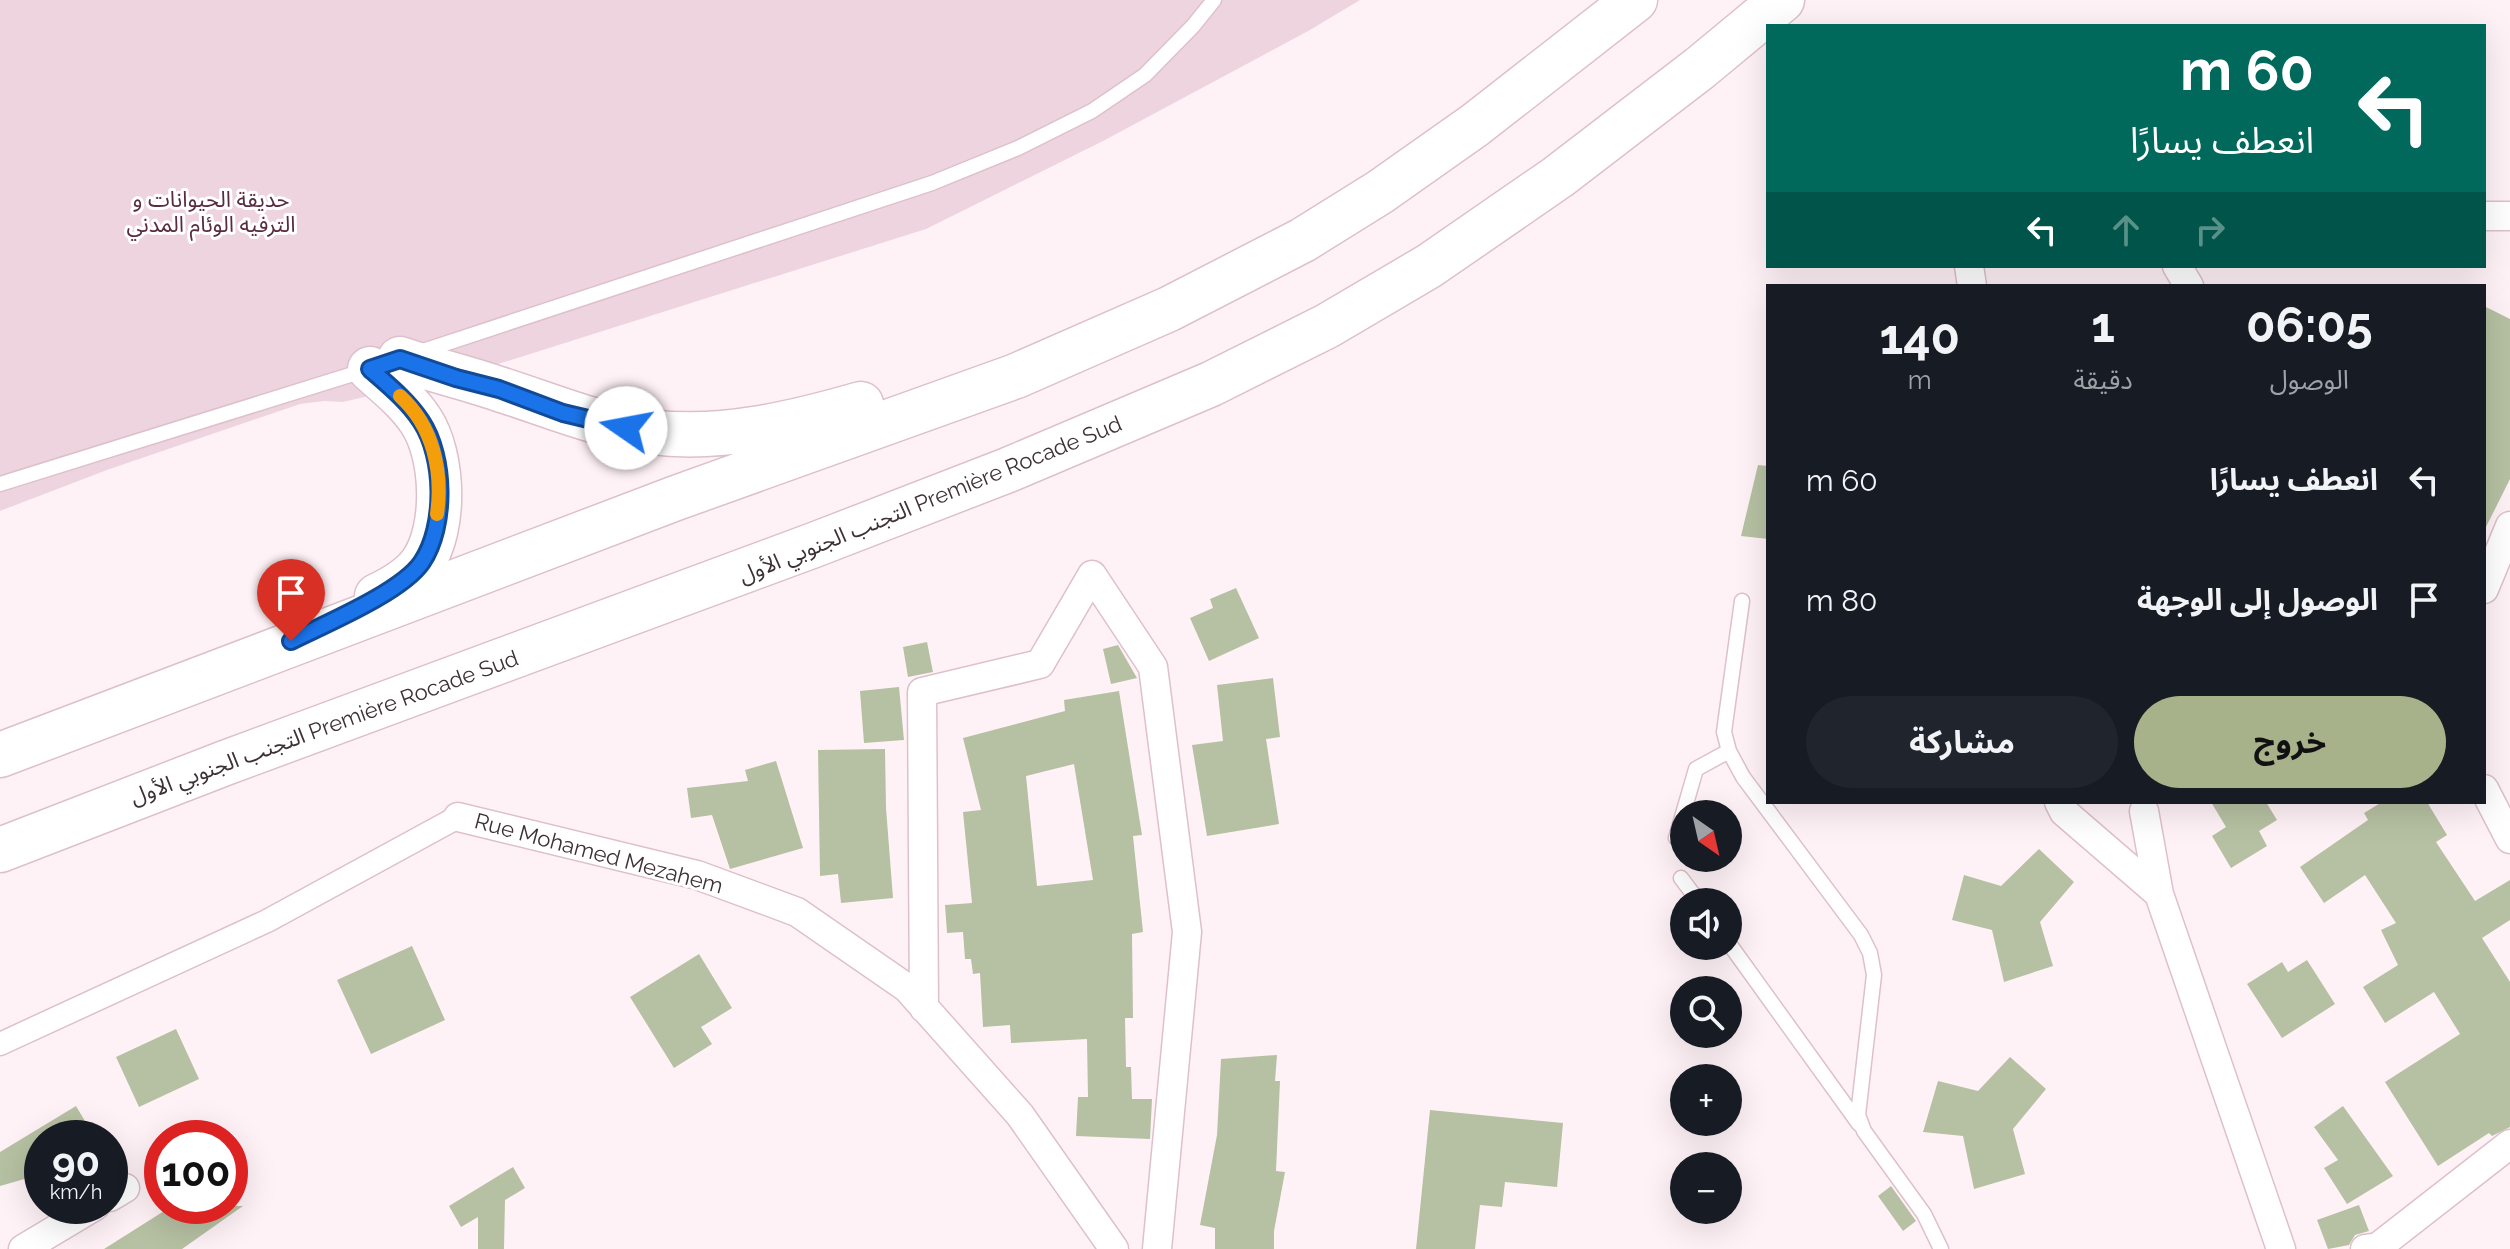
<!DOCTYPE html>
<html lang="ar">
<meta charset="utf-8">
<style>
body{margin:0;font-family:Raleway,"Noto Sans Arabic",sans-serif;background:#20242c;color:#f1f3f6;direction:rtl;height:100vh;display:flex;flex-direction:column;font-size:30px;white-space:nowrap}
*{box-sizing:border-box;margin:0}
p{font-size:26px;color:#9ea1a6}
.icon{flex:none;width:44px;height:44px;fill:none;stroke:currentColor;stroke-width:2;stroke-linecap:round;stroke-linejoin:round}
.map{position:relative;flex:1;overflow:hidden;direction:ltr}
.details{position:absolute;left:1766px;top:284px;width:720px;height:520px;display:flex;flex-direction:column;background:#171b24;border-radius:0px;box-shadow:0 8px 32px #0002;direction:rtl}
.details>*{flex:none}
.banner{position:absolute;left:1766px;top:24px;width:720px;height:244px;border-radius:0px;box-shadow:0 8px 32px #0002;direction:rtl;background:#00695c;color:#fff;overflow:hidden}
.needle{width:52px;rotate:146deg}
.buttons{position:absolute;left:1670px;top:800px;display:grid;gap:16px}
.buttons a{display:grid;place-items:center;width:72px;height:72px;border-radius:50%;background:#171b24;box-shadow:0 8px 32px #0002;font-size:40px}
.speed{position:absolute;left:24px;top:1120px;display:flex;gap:16px;font-size:40px;font-weight:700;text-align:center}
.speed>*{display:grid;place-content:center;width:104px;height:104px;border-radius:50%;background:#171b24;box-shadow:0 8px 32px #0002;line-height:1}
.speed small{font-size:20px;font-weight:400}
.speed .limit{border:12px solid #d22;background:#fff;color:#111}
.pin{position:absolute;display:grid;place-items:center;width:68px;height:68px;color:#fff;margin:-82px -34px;border-radius:50% 50% 50% 0;rotate:-45deg;box-shadow:0 0 8px #0007}
.pin .icon{rotate:45deg}
.me{position:absolute;width:88px;margin:-44px;rotate:282deg;stroke-linejoin:round;filter:drop-shadow(0 0 6px #0008)}
.turn{display:flex;align-items:center;gap:28px;height:168px;padding:0 40px;font-size:36px}
.turn .icon{width:104px;height:104px;stroke-width:2.5}
.turn b{display:block;font-size:56px;line-height:68px}
.lanes{display:flex;align-items:center;height:76px;padding:0 40px;background:#0003;justify-content:center;gap:40px;direction:ltr}
.lanes .off{opacity:.35}
.eta{display:flex;justify-content:space-evenly;align-items:center;height:136px;text-align:center}
.eta b{font-size:48px;font-weight:700;line-height:56px}
.primary-button{display:flex;gap:16px;margin-top:auto;padding:16px 40px}
.primary-button a{flex:1;height:92px;border-radius:48px;background:#a7b18a;color:#111;font-size:32px;font-weight:700;line-height:92px;text-align:center}
.primary-button a+a{background:#20242c;color:#f1f3f6}
ul{padding:0;list-style:none}
li{display:flex;align-items:center;gap:24px;height:120px;padding:0 40px}
li div{flex:1}
li b{display:block;font-size:30px}
li em{font-style:normal}
.map>svg:first-child{display:block}
.green{fill:#eed4de}
.building{fill:#b6c0a2;fill-rule:evenodd}
.lines{fill:none;stroke-linecap:round;stroke-linejoin:round}
.service-casing{stroke:#dec0cb;stroke-width:17}
.pedestrian-casing{stroke:#dec0cb;stroke-width:25}
.minor-casing{stroke:#dec0cb;stroke-width:31}
.motorway-casing{stroke:#dec0cb;stroke-width:47}
.service{stroke:#fff;stroke-width:14}
.pedestrian{stroke:#fff;stroke-width:22}
.minor{stroke:#fff;stroke-width:28}
.motorway{stroke:#fff;stroke-width:44}
.route-casing{stroke:#114b97;stroke-width:20}
.route{stroke:#1a73e8;stroke-width:14}
.slow{stroke:#f59e0b;stroke-width:14}
.labels{text-anchor:middle;dominant-baseline:central;stroke-width:6;stroke-linejoin:round;paint-order:stroke}
.park-label{font-size:22px;fill:#592b41;stroke:#fff}
.street-label{font-size:22px;fill:#3d3135;stroke:#fff}
</style>
<div class="map">
<svg width="2510" height="1249" viewBox="0 0 2510 1249">
<rect width="100%" height="100%" fill="#fff2f7"/>
<!-- green -->
<path class="green" d="M0,0H1360L1310,30L1103,141L926,229L476,371L343,402L324,401L300,404L107,470L0,511Z"/>
<!-- building -->
<path class="building" d="M2484,306L2510,319V479L2484,531Z
M1758,465L1768,466V539L1741,536Z
M1236,588L1259,638L1209,661L1190,618L1213,608L1210,599Z
M927,642L933,672L908,677L903,647Z
M1118,645L1137,678L1111,684L1103,649Z
M1273,678L1280,737L1266,739L1279,824L1207,836L1192,745L1223,741L1217,685Z
M899,687L904,740L864,743L860,691Z
M1119,691L1142,835L1133,836L1143,932L1132,934L1133,1018H1125L1126,1067H1131L1132,1099H1152L1150,1139L1076,1136L1078,1097H1088L1087,1039L1011,1043L1010,1025L983,1027L980,973L973,974L971,959H965L963,932L947,933L945,905L972,903L963,812L981,810L963,738L1065,711L1064,700ZM1074,764L1093,880L1037,886L1026,776Z
M885,749L886,808L893,898L841,903L838,874L820,876L818,750Z
M776,761L803,848L730,869L712,815L691,818L687,788L748,781L745,770Z
M2211,802H2266L2277,820L2259,831L2267,846L2231,868L2212,836L2226,827Z
M2382,802H2427L2447,835L2436,842L2475,901L2510,880V920L2482,938L2510,982V1127L2492,1136L2489,1133L2438,1166L2385,1082L2460,1034L2434,992L2385,1023L2363,987L2398,965L2381,930L2396,923L2365,875L2324,903L2300,867L2368,820L2364,813Z
M2039,849L2074,882L2040,922L2053,966L2004,982L1992,930L1952,920L1964,875L2001,886Z
M412,946L445,1020L371,1054L337,980Z
M699,954L732,1008L701,1027L712,1044L674,1068L630,997Z
M2307,960L2335,1004L2282,1038L2247,984L2282,962L2288,972Z
M176,1029L199,1079L139,1107L116,1057Z
M1277,1055L1275,1081H1280L1276,1171L1285,1172L1274,1231V1249H1215V1228L1200,1225L1217,1135L1221,1059Z
M2010,1057L2046,1089L2013,1129L2025,1174L1974,1189L1963,1136L1923,1132L1938,1081L1978,1091Z
M76,1106L95,1138H42V1174L0,1186V1152Z
M2343,1106L2393,1176L2347,1204L2324,1168L2338,1160L2314,1127Z
M1430,1110L1563,1123L1557,1187L1505,1182L1502,1207L1480,1205L1475,1249H1416Z
M513,1167L525,1188L505,1200L504,1249H478V1217L461,1227L449,1206Z
M1891,1186L1916,1221L1903,1231L1878,1196Z
M2359,1205L2369,1231L2355,1235L2349,1245L2328,1249L2317,1220Z
M172,1206H243L182,1249H104Z"/>
<g class="lines">
<!-- service casing -->
<g class="service-casing">
<path id="service" d="M420,352L932,183L1018,148L1092,111L1145,75L1193,26L1214,0
M0,484L366,370
M1742,601L1724,732L1729,751L1743,777L1861,935L1870,953L1874,975L1858,1115L1864,1131L1924,1214L1941,1249
M1676,838L1696,769L1729,751
M1681,878L1699,902
M1728,942L1859,1124"/>
</g>
<!-- pedestrian casing -->
<g class="pedestrian-casing">
<path id="pedestrian" d="M0,1044L267,921L458,817"/>
</g>
<!-- minor casing -->
<g class="minor-casing">
<path id="minor" d="M2484,216H2510
M1969,266L1972,286
M2177,266L2189,286
M2484,589L2510,526
M2484,789L2510,839
M2059,802L2064,812L2159,894
M2144,811L2159,894L2281,1249
M458,817L697,875L797,912L907,988L1020,1115L1114,1249
M924,1008L922,692L1040,664L1092,575L1153,667L1187,932L1157,1249
M110,1197L125,1188
M23,1249L95,1206
M2365,1249L2378,1247L2510,1144"/>
</g>
<!-- motorway casing -->
<g class="motorway-casing">
<path id="motorway" d="M400,359C433,370 467,378 499,389C550,405 597,426 651,432C721,441 795,423 861,404
M370,369C388,385 408,401 421,421C444,456 446,529 422,563C412,577 392,589 377,596
M0,755L676,498L1016,376L1169,309L1303,240L1380,192L1475,125L1635,0
M0,850L225,763L814,545L1008,470L1211,384L1327,326L1429,266L1558,177L1700,68L1782,0"/>
</g>
<!-- service -->
<use href="#service" class="service"/>
<!-- pedestrian -->
<use href="#pedestrian" class="pedestrian"/>
<!-- minor -->
<use href="#minor" class="minor"/>
<!-- motorway -->
<use href="#motorway" class="motorway"/>
</g>
<g class="lines">
<!-- route casing -->
<g class="route-casing">
<path id="route" d="M291,641C325,624 402,592 422,562C446,526 445,457 421,421C407,400 388,385 370,369L400,359L456,378L499,389L563,413L626,428"/>
</g>
<!-- route -->
<use href="#route" class="route"/>
<!-- slow -->
<path class="slow" d="M400,396C433,426 443,471 437,514"/>
</g>
<g class="labels">
<!-- park labels -->
<g class="park-label">
<text x="211" y="199">حديقة الحيوانات و<tspan x="211" dy="25">الترفيه الوئام المدني</tspan></text>
</g>
<!-- street labels -->
<g class="street-label">
<text transform="translate(930 499) rotate(-22)">التجنب الجنوبي الأول Première Rocade Sud</text>
<text transform="translate(324 727) rotate(-20)">التجنب الجنوبي الأول Première Rocade Sud</text>
<text transform="translate(599 853) rotate(15)">Rue Mohamed Mezahem</text>
</g>
</g>
</svg>
<div class="buttons">
<a><svg class="needle" viewBox="-14 -14 28 28"><path d="M0-13l5 13h-10z" fill="#e53935"/><path d="M0 13l5-13h-10z" fill="#9ea1a6"/></svg></a>
<a><svg class="icon" aria-label="sound" viewBox="0 0 24 24"><path d="M4 9h4l5-4v14l-5-4H4zM17 9q2 3 0 6"/></svg></a>
<a><svg class="icon" aria-label="search" viewBox="0 0 24 24"><circle cx="10" cy="10" r="6"/><path d="M15 15l6 6"/></svg></a>
<a>+</a>
<a>−</a>
</div>
<div class="speed"><div>90<small>km/h</small></div><div class="limit">100</div></div>
<div class="pin" style="left:291px;top:641px;background:#d93025"><svg class="icon" aria-label="arrive" viewBox="0 0 24 24"><path d="M6 21V4h12l-3 4 3 4H6"/></svg></div>
<svg class="me" style="left:626px;top:428px" viewBox="-20 -20 40 40"><circle r="19" fill="#fff"/><path d="M0-13L10 11 0 6-10 11z" fill="#1a73e8"/></svg>
<div class="banner">
<div class="turn"><svg class="icon" aria-label="left" viewBox="0 0 24 24"><path d="M17 20v-9H6M10 6l-5 5 5 5"/></svg><div><b>60 m</b>انعطف يسارًا</div></div>
<div class="lanes"><svg class="icon" aria-label="left" viewBox="0 0 24 24"><path d="M17 20v-9H6M10 6l-5 5 5 5"/></svg><svg class="icon off" aria-label="ahead" viewBox="0 0 24 24"><path d="M12 20V5M6 11l6-6 6 6"/></svg><svg class="icon off" aria-label="right" viewBox="0 0 24 24"><path d="M7 20v-9h11M14 6l5 5-5 5"/></svg></div>
</div>
<section class="details">
<div class="eta">
<div><b>06:05</b><p>الوصول</p></div>
<div><b>1</b><p>دقيقة</p></div>
<div><b>140</b><p>m</p></div>
</div>
<ul>
<li><svg class="icon" aria-label="left" viewBox="0 0 24 24"><path d="M17 20v-9H6M10 6l-5 5 5 5"/></svg><div><b>انعطف يسارًا</b></div><em>60 m</em></li>
<li><svg class="icon" aria-label="arrive" viewBox="0 0 24 24"><path d="M6 21V4h12l-3 4 3 4H6"/></svg><div><b>الوصول إلى الوجهة</b></div><em>80 m</em></li>
</ul>
<div class="primary-button"><a>خروج</a><a>مشاركة</a></div>
</section>
</div>
